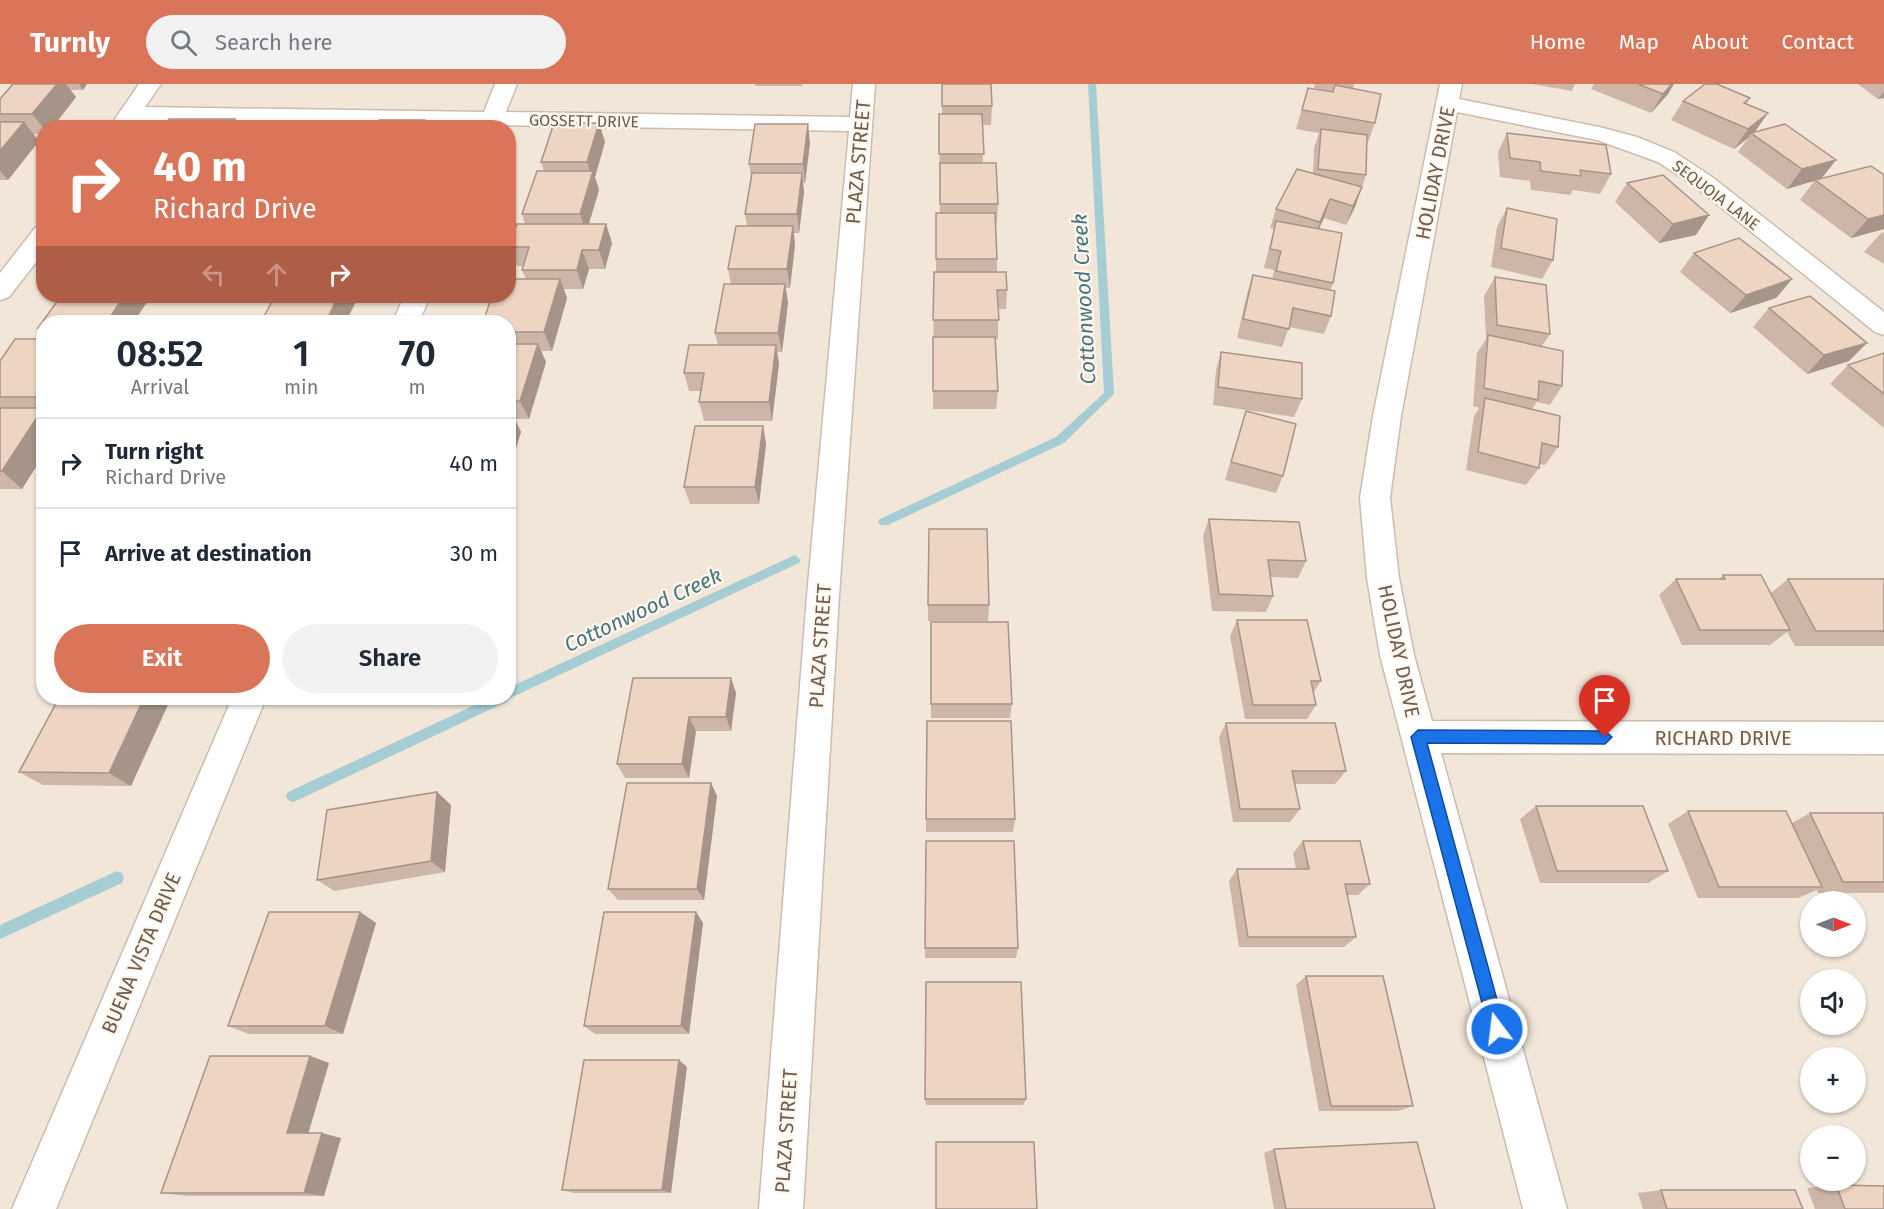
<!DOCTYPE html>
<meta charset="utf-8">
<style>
body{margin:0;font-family:"Fira Sans",sans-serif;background:#f2f2f3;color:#1f2937;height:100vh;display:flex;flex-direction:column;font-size:22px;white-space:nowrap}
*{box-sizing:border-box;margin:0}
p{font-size:20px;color:#747a83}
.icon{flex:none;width:33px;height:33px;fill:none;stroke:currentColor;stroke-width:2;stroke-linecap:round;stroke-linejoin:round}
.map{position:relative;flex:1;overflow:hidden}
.panel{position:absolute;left:36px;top:231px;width:480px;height:390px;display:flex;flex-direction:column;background:#fff;border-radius:24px;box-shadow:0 2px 4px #0004}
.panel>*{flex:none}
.banner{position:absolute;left:36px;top:36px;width:480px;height:183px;border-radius:24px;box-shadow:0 2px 4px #0004;background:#da7559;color:#fff;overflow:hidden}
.needle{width:39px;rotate:90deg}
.fabs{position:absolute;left:1800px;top:807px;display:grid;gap:12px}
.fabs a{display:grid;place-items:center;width:66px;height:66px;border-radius:50%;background:#fff;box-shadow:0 2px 4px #0004;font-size:30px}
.pin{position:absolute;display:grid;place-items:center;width:51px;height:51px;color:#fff;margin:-62px -26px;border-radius:50% 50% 50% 0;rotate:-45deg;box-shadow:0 0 6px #0007}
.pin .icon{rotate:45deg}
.me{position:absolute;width:66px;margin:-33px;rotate:345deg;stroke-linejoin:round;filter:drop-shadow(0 0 4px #0008)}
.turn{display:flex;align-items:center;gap:21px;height:126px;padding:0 18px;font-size:27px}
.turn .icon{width:78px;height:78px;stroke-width:2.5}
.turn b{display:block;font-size:42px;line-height:51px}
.lanes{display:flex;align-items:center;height:57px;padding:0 18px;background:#0003;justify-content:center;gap:30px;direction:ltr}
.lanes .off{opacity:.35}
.eta{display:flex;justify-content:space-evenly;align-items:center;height:102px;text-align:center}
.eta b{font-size:36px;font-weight:600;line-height:42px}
.primary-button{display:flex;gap:12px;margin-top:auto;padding:12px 18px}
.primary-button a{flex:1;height:69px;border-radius:36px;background:#da7559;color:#fff;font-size:24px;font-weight:600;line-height:69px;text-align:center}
.primary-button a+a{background:#f2f2f3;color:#1f2937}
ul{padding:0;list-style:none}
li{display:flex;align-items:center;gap:18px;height:90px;padding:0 18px;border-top:2px solid #e0e1e3}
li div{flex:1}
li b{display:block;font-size:22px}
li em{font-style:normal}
header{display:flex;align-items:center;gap:36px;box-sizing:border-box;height:84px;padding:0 30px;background:#da7559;color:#fff}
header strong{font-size:28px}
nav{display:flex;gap:33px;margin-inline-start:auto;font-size:21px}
.search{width:420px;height:54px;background:#f2f2f3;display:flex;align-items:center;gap:15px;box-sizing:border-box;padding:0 21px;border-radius:33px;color:#747a83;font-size:22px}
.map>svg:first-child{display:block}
.residential{fill:#f2e6d8;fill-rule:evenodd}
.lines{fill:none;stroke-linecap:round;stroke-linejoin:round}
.stream{fill:#a6cdd4;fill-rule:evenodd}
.minor-casing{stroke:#ccbcb0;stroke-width:3}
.minor{fill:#fff;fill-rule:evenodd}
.wall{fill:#cdb6a8}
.shaded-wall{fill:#a79488}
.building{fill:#eed4c3;stroke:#a79488;stroke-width:1.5}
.route{fill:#1a73e8;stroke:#114b97;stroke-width:1.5}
.labels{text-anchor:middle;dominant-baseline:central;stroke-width:4.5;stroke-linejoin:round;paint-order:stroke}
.far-street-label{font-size:16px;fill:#735b4e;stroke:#fef8ef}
.street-label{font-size:20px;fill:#735b4e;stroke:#fef8ef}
.water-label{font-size:21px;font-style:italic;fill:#47757e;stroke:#fef8ef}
</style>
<header>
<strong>Turnly</strong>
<div class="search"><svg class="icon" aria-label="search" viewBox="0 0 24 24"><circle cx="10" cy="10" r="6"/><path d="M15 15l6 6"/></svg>Search here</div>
<nav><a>Home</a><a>Map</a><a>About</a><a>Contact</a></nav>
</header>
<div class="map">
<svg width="1884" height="1125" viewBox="0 0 1884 1125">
<rect width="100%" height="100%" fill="#fbf4e9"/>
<!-- residential -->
<path class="residential" d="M0,0H1884V1125H0ZM44,44H508V212H44ZM44,238H508V614H44ZM1810,818H1856V862H1810ZM1810,896H1856V940H1810ZM1810,974H1856V1018H1810ZM1810,1052H1856V1096H1810Z"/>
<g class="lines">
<!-- stream -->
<path class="stream" d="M1088,0H1096L1114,310L1064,359L888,441H880L878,438L880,435L1056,353L1104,309Z
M795,471L801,476L799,479L508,615L506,618L298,716L293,718L288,716L286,712L288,708L490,614H508V604Z
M117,787L122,789L124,794L122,799L0,855V841Z"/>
<!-- minor casing -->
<g class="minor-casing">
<path id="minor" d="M139,0H161L145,23L484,28L495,0H517L506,28L850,33L853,0H875L839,512L803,1125H759L807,512L849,47L500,41L477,44L478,41L135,36L129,44H109Z
M1440,0H1462L1459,15L1599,43L1637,53L1674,68L1712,93L1884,228V251L1875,248L1696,103L1658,78L1597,56L1457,28L1401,332L1390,414L1399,494L1414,571L1432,637L1884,638V670L1441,669L1567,1125H1523L1380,571L1367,494L1360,414L1373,332Z
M44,142V168L9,213L0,216V189L35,144Z
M404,212H430L419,238H393Z
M232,614H266L56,1125H12Z"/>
</g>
<!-- minor -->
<use href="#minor" class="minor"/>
</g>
<!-- wall -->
<path class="wall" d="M13,0H87L83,6H70L76,13L52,44H44V50H33L39,57L8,96H0V15Z
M755,0H802V2H755Z
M942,0L992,22L991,41H982L983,79L998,120L997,139H996L997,175V188L1007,206L1006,225H998V255H996L998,307L996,325H933L934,188H936V129H940L939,30H942Z
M1315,0H1354L1353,5L1375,39L1368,58H1367L1366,91L1355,123L1346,141L1324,134L1319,145L1333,199L1330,207L1331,232L1324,250L1289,243L1282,263L1237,254L1247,210L1253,191L1272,195L1274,186L1264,184L1274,145L1270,144L1276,125L1313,90L1314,64L1319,49L1296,45L1308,4L1333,8L1314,4Z
M1532,0H1575L1572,7Z
M1594,0H1672L1668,10L1651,29L1591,5Z
M1858,0H1884V14L1878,15Z
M1750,14L1746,20L1755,48L1836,76L1821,95L1884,145L1851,154L1800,116L1815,96L1787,105L1738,68L1748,54L1734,65L1671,36L1683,17Z
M599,39L605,58L595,93L599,106L589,140H606L612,159L605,185H589L583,205H564L567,214L552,267H541L546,278L529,335H515L521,348L508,390V238L526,195L522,186L523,182H517L509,163L525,140L522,130L544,87L541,78Z
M1507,49L1611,90L1600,110L1573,106L1570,111L1531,106L1530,97L1500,93L1498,68Z
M810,59L805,99H803L804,108L799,149H794L795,161L790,204H786L788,219L782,268H777L779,280L772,337H704L699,318L701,307H689L684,289L718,261L715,249L731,200L728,185L747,142L745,130L751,93L749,80Z
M1627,99L1696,151L1659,159L1615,118Z
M1507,124L1553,176L1542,195L1491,183L1497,143Z
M1884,148V180L1864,168L1881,149Z
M1694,169L1792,195L1776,214L1730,229L1680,188Z
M1495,193L1550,250L1542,262L1562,302L1550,321L1537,318L1532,325L1558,363L1545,381L1540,380L1539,384L1526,401L1466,386L1474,332L1479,324L1473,322L1477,269L1486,255L1484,212Z
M1769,224L1849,277L1807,290L1753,243Z
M44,238V250L38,244Z
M44,255V370L22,405H0V277Z
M1221,268L1302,315L1294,333L1213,321L1216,286Z
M1884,269V344L1830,300L1848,281Z
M1246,327L1283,392L1276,409L1225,396Z
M763,342L766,360L759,420H690L684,403Z
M1209,435L1306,477L1298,494L1270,493L1273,512L1266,528L1212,527L1203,452Z
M1723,491L1771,509L1788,495H1884V562H1795L1787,548L1770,561H1682L1659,511L1676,495H1719Z
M928,521H989L988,537H928Z
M1237,536L1321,597L1313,609L1316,621L1307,635H1245L1230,552Z
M731,594L736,609L731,647H696L689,694H625L617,680Z
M59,614H171L131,702L43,701L19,688Z
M931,620H1012L1010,634H931Z
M1226,639L1346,687L1335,700H1295L1300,725L1290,738H1233L1219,653Z
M711,699L717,712L704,816H618L608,805Z
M437,708L451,721L445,788L334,807L317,796Z
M1536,722L1668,787L1648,799H1540L1520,735Z
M1688,727L1792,739L1810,729H1884V809H1818L1817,806L1798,814H1698L1668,740Z
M926,735H1015L1013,748H926Z
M1303,757L1370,800L1358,811H1347L1356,853L1344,863H1239L1229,797L1237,785H1296L1293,769Z
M360,828L376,839L343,950H249L228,942Z
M696,828L703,839L689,950H595L584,942Z
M925,864H1018L1016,874H925Z
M1306,892L1413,1022L1398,1027H1319L1296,901Z
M310,972L329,979L308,1049L341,1054L324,1112H186L161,1109Z
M687,983L671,1109H574L562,1106Z
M925,1015H1026L1023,1021H926Z
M1274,1065L1435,1125H1274L1264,1069Z
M1836,1101L1884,1125H1815L1807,1104Z
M1661,1106L1803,1125H1643L1638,1109Z"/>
<!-- shaded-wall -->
<path class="shaded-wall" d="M57,0H66L76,13L52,44H44V45L32,30Z
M79,0H87L83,6Z
M1672,0H1674L1668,10L1651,29L1663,10Z
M1884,8V14L1878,15Z
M1768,29L1754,49H1751L1748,54L1734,65L1748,45Z
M235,35L240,44H230Z
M425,36L428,44H422Z
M24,38L39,57L8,96L0,87V67Z
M599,39L605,58L595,93L599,106L586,149L580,130L591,91L587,78Z
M808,40L810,59L805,99L803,80Z
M1836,76L1821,95L1787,105L1802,85Z
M802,89L804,108L799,149L797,130Z
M1362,103L1355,123L1346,141L1353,122Z
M1330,115L1324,134L1313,157L1320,138Z
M1884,127V145L1851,154L1868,135Z
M1709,131L1696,151L1659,159L1673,140Z
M606,140L612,159L605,185L599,166Z
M793,142L795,161L790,204L787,185Z
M582,166L589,185L583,205L577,186Z
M560,195L567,214L552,267L544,248Z
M1792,195L1776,214L1730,229L1746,211Z
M785,200L788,219L782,268L778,249Z
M124,212H151L134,238H107Z
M338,212H357L358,213L346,238H326Z
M1867,259L1849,277L1807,290L1824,271Z
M538,260L546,278L529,335L520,317Z
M776,261L779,280L772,337L769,318Z
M44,306V317L39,313Z
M43,324L44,325V370L22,405L2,387Z
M512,330L521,348L508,390V342Z
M763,342L766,360L759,420L755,403Z
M731,594L736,609L731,647L726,633Z
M144,614H171L131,702L109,689Z
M689,633L696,647L689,694L682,680Z
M711,699L717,712L704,816L697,805Z
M437,708L451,721L445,788L431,777Z
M360,828L376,839L343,950L325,942Z
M696,828L703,839L689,950L681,942Z
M310,972L329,979L307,1054L287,1049Z
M679,976L687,983L671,1109L662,1106Z
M322,1049L341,1054L324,1112L304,1109Z"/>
<!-- building -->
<path class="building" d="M13,0H57L32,30H0V15Z
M942,0H991L992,22H942Z
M1638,0H1672L1663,10Z
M1705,0H1717L1750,14L1744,19L1768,29L1748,45L1683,17Z
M1335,1L1381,10L1375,39L1302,26L1308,4L1333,8Z
M939,30H982L984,70H939Z
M169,35H235L230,44H164Z
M379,36H425L422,44H375Z
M0,38H24L0,67Z
M554,39H599L587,78H541Z
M755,40H808L803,80H749Z
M1785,40L1836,76L1802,85L1751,49Z
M1321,45L1367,51L1366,91L1318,85Z
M1507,49L1606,61L1611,90L1580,86L1581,92L1541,87L1540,78L1510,74Z
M940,79H996L998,120H940Z
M1871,82L1884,91V131L1868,135L1815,96Z
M1297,85L1362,103L1353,122L1330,115L1320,138L1276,125Z
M537,87H593L580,130H522Z
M752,89H802L797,130H745Z
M1663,91L1709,131L1673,140L1627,99Z
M1507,124L1557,135L1553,176L1501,164Z
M936,129H995L997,175H936Z
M1276,137L1342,149L1333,199L1276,187L1281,167L1270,165Z
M517,140H606L599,166H582L577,186H522L529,163H509Z
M736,142H793L787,185H728Z
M1739,154L1792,195L1746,211L1694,169Z
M934,188H1006L1007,206H997L999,236H933Z
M1253,191L1335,207L1331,232L1293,224L1289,245L1243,235Z
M1495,193L1546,201L1550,250L1497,241Z
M508,195H560L544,248H508V238H483L492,212H508Z
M724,200H785L778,249H715Z
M61,212H124L107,238H44V244H38Z
M275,212H338L326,238H261Z
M1810,212L1867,259L1824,271L1769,224Z
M1488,251L1563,267L1562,302L1539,297L1538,316L1484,304Z
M933,253H995L998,307H933Z
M15,255H44V306L39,313H0V277Z
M508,260H538L520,317H508Z
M689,261H776L769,318H699L704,289H684Z
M1221,268L1302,279V315L1218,303Z
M1884,269V310L1848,281Z
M1485,314L1560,332L1558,363L1542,359L1539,384L1478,368Z
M0,324H43L2,387H0Z
M1246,327L1296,340L1283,392L1231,378Z
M508,330H512L508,342Z
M695,342H763L755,403H684Z
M1209,435L1299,438L1306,477L1268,476L1273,512L1219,510Z
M929,445H987L989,521H928Z
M1723,491H1761L1790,546H1700L1676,495H1725Z
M1788,495H1884V547H1816Z
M1237,536H1307L1321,597H1311L1316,621H1253Z
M931,538H1008L1012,620H931Z
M633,594H731L726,633H689L682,680H617Z
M59,614H144L109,689L19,688Z
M927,637H1011L1015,735H926Z
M1226,639H1335L1346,687H1292L1300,725H1240Z
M627,699H711L697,805H608Z
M437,708L431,777L317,796L327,726Z
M1536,722H1643L1668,787H1557Z
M1688,727H1786L1822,803H1719Z
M1810,729H1884V798H1843Z
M926,757H1014L1018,864H925Z
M1303,757H1360L1370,800H1345L1356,853H1248L1237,785H1309Z
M269,828H360L325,942H228Z
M604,828H696L681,942H584Z
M1306,892H1383L1413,1022H1331Z
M926,898H1021L1026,1015H925Z
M210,972H310L287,1049H322L304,1109H161Z
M584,976H679L662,1106H562Z
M936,1058H1034L1037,1125H936Z
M1417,1058L1435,1125H1286L1274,1065Z
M1836,1101L1884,1102V1125H1845Z
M1661,1106H1795L1803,1125H1667Z"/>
<!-- route -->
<path class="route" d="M1418,646L1605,647L1612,653L1605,660L1427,659L1505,945L1503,951L1497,954L1491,951L1489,945L1411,653Z"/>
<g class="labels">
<!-- far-street labels -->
<g class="far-street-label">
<text transform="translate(584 37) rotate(1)">GOSSETT DRIVE</text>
<text transform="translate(1716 111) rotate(37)">SEQUOIA LANE</text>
</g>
<!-- street labels -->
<g class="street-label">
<text transform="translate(858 78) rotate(-85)">PLAZA STREET</text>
<text transform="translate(1435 89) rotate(-79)">HOLIDAY DRIVE</text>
<text transform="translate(820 562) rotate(-86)">PLAZA STREET</text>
<text transform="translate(1399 567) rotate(78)">HOLIDAY DRIVE</text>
<text x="1723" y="654">RICHARD DRIVE</text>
<text transform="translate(141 869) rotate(-67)">BUENA VISTA DRIVE</text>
<text transform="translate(786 1047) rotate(-86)">PLAZA STREET</text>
</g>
<!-- water labels -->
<g class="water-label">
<text transform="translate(1084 215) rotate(-93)">Cottonwood Creek</text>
<text transform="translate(643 526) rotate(-25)">Cottonwood Creek</text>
</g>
</g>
</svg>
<div class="fabs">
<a><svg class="needle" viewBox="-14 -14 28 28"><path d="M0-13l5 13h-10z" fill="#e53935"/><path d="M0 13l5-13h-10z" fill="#747a83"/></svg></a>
<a><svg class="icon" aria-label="sound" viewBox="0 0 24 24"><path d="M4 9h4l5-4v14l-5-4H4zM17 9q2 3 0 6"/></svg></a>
<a>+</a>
<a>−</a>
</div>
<div class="pin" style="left:1605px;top:653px;background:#d93025"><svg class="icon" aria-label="arrive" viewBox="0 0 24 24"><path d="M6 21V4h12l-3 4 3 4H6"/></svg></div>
<svg class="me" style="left:1497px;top:945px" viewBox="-20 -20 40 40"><circle r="17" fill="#1a73e8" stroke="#fff" stroke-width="3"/><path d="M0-11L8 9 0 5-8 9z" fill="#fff"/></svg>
<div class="banner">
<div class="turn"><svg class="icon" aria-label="right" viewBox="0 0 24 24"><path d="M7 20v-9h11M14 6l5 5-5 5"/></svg><div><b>40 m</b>Richard Drive</div></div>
<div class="lanes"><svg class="icon off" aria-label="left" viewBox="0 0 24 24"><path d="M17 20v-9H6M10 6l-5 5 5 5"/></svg><svg class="icon off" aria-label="ahead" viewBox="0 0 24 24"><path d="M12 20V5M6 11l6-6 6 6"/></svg><svg class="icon" aria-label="right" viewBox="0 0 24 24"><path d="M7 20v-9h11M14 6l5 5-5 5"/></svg></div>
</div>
<section class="panel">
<div class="eta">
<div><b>08:52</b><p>Arrival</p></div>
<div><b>1</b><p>min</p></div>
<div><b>70</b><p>m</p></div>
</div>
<ul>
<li><svg class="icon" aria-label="right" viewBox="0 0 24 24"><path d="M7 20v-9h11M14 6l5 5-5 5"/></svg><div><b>Turn right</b><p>Richard Drive</p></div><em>40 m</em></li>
<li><svg class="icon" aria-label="arrive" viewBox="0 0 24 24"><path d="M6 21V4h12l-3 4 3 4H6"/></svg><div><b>Arrive at destination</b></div><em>30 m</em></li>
</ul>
<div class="primary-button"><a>Exit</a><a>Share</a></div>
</section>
</div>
